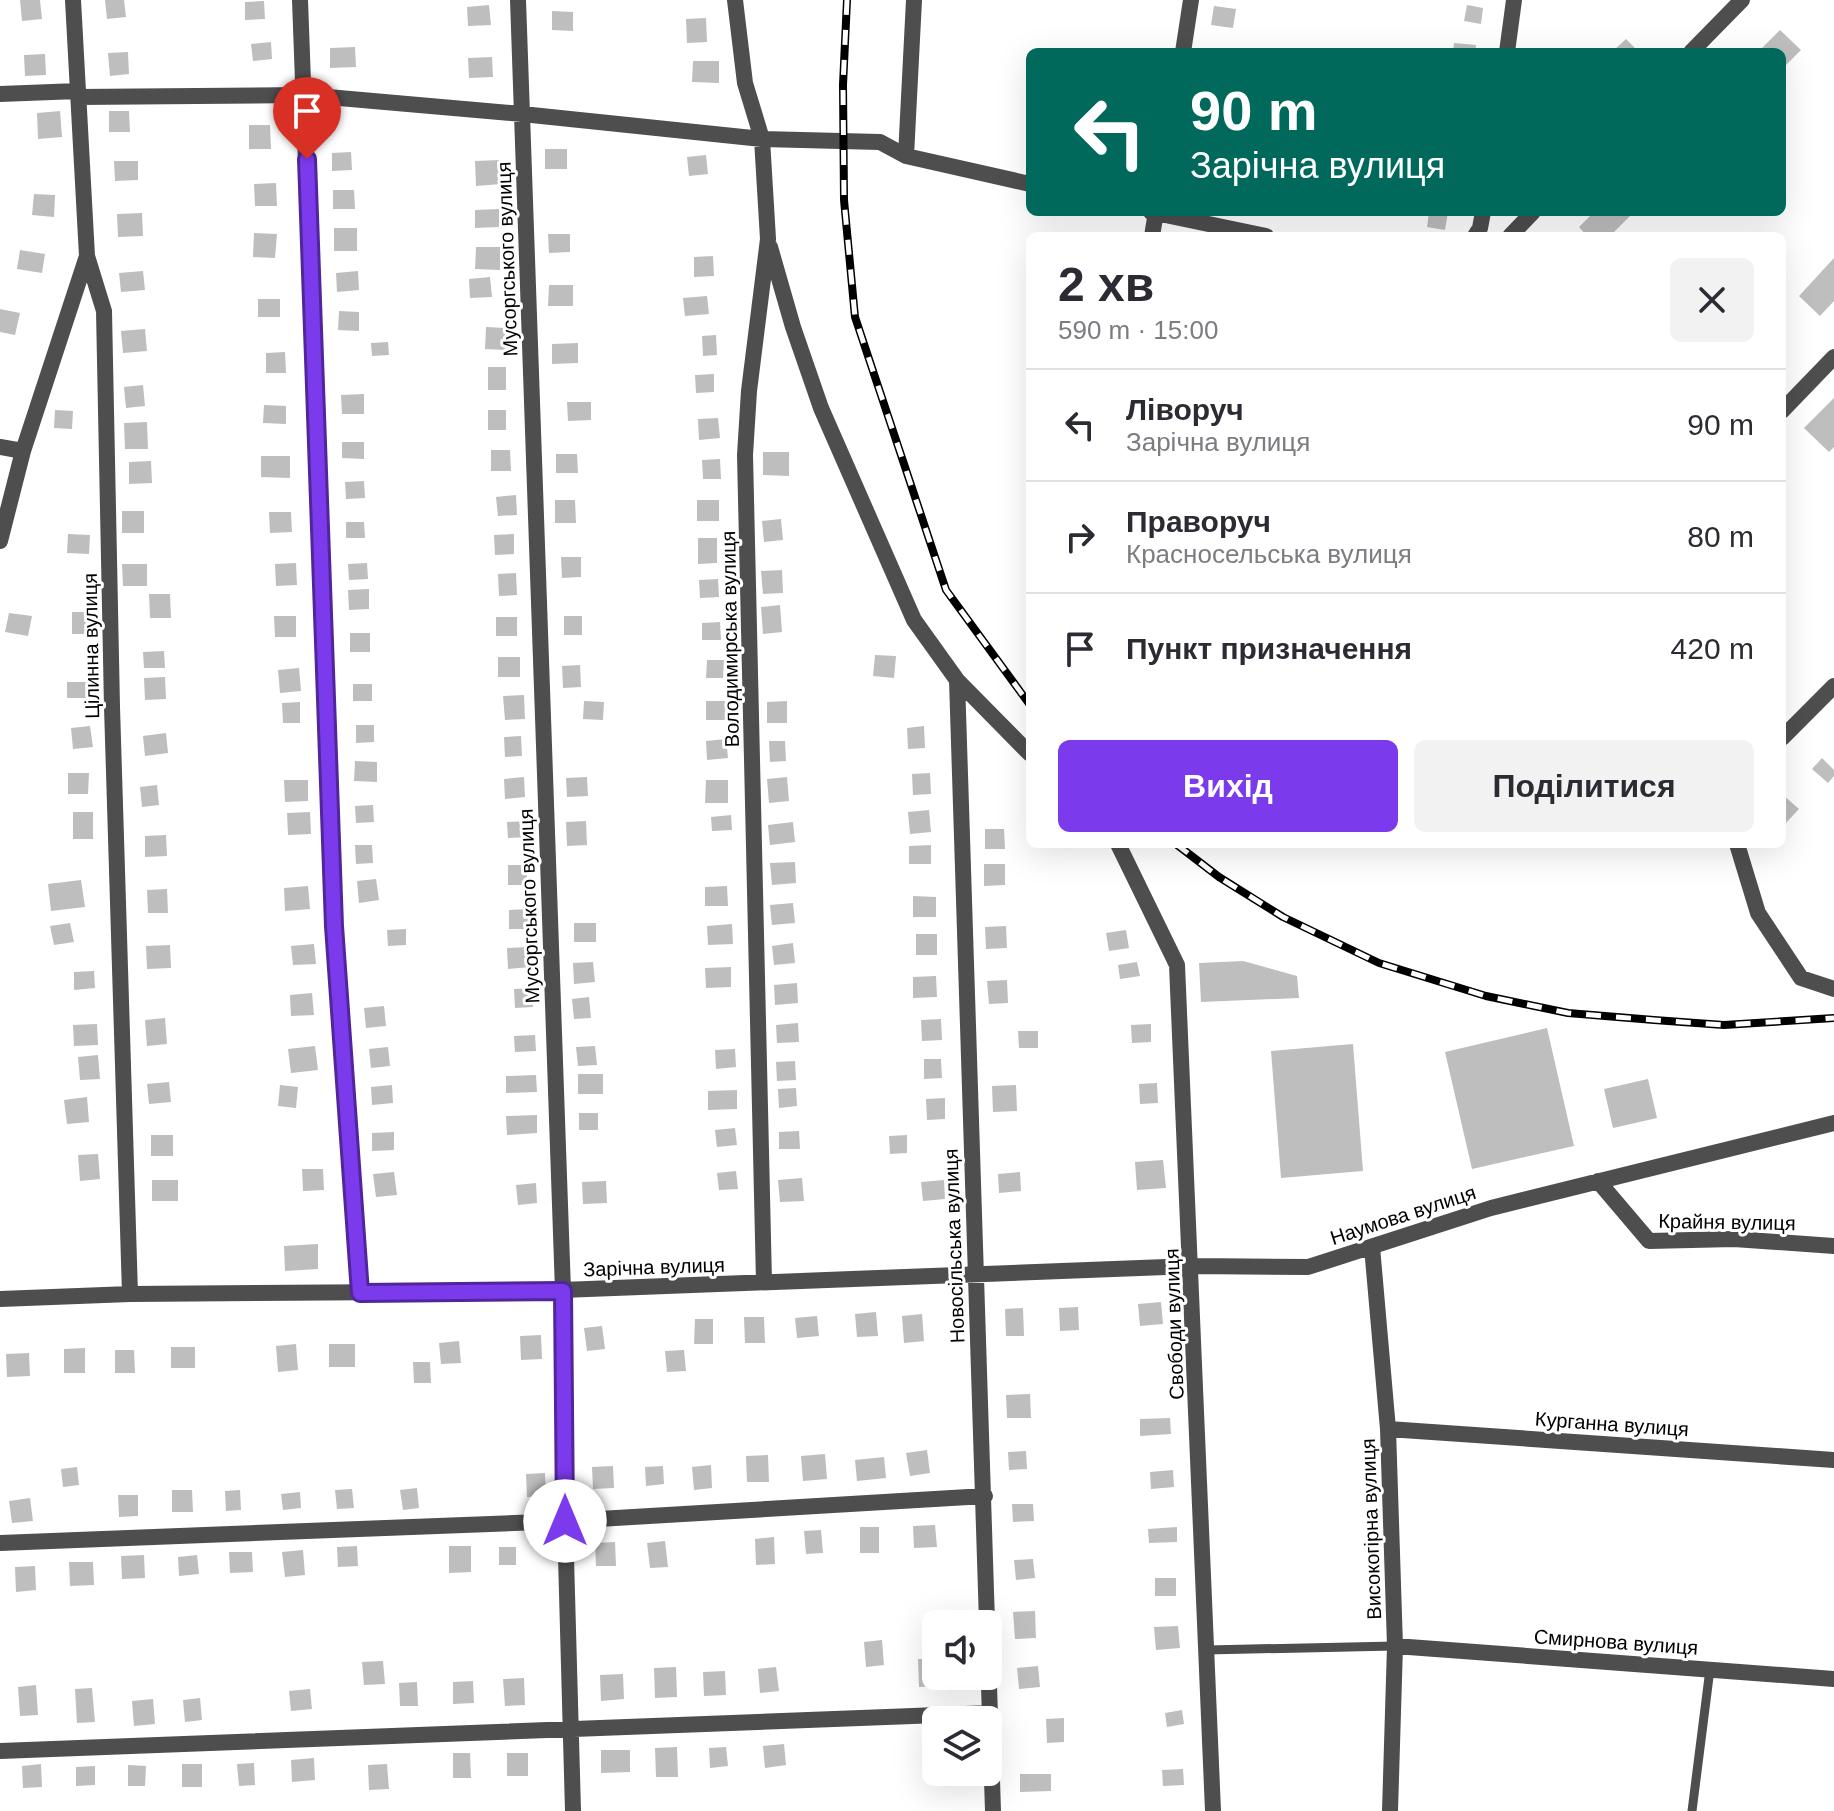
<!DOCTYPE html>
<html lang="uk">
<meta charset="utf-8">
<style>
body{margin:0;font-family:Helvetica,sans-serif;background:#f2f2f3;color:#2b2b33;height:100vh;display:flex;flex-direction:column;font-size:30px;white-space:nowrap}
*{box-sizing:border-box;margin:0}
p{font-size:26px;color:#7c7c81}
.icon{flex:none;width:44px;height:44px;fill:none;stroke:currentColor;stroke-width:2;stroke-linecap:round;stroke-linejoin:round}
.map{position:relative;flex:1;overflow:hidden}
.side{position:absolute;left:1026px;top:232px;width:760px;height:616px;display:flex;flex-direction:column;background:#fff;border-radius:12px;box-shadow:0 8px 32px #0002}
.side>*{flex:none}
.top-card{position:absolute;left:1026px;top:48px;width:760px;height:168px;border-radius:12px;box-shadow:0 8px 32px #0002;background:#00695c;color:#fff;overflow:hidden}
.buttons{position:absolute;left:922px;top:1610px;display:grid;gap:16px}
.buttons a{display:grid;place-items:center;width:80px;height:80px;border-radius:12px;background:#fff;box-shadow:0 8px 32px #0002;font-size:40px}
.pin{position:absolute;display:grid;place-items:center;width:68px;height:68px;color:#fff;margin:-82px -34px;border-radius:50% 50% 50% 0;rotate:-45deg;box-shadow:0 0 8px #0007}
.pin .icon{rotate:45deg}
.me{position:absolute;width:88px;margin:-44px;rotate:0deg;stroke-linejoin:round;filter:drop-shadow(0 0 6px #0008)}
.turn{display:flex;align-items:center;gap:28px;height:168px;padding:0 32px;font-size:36px}
.turn .icon{width:104px;height:104px;stroke-width:2.5}
.turn b{display:block;font-size:56px;line-height:68px}
.round{display:grid;place-items:center;flex:none;width:84px;height:84px;border-radius:12px;background:#f2f2f3}
.headline{display:flex;align-items:center;justify-content:space-between;height:136px;padding:0 32px}
h1{font-size:48px;font-weight:700;line-height:60px}
.button{display:flex;gap:16px;margin-top:auto;padding:16px 32px}
.button a{flex:1;height:92px;border-radius:12px;background:#7c3aed;color:#fff;font-size:32px;font-weight:700;line-height:92px;text-align:center}
.button a+a{background:#f2f2f3;color:#2b2b33}
ul{padding:0;list-style:none}
li{display:flex;align-items:center;gap:24px;height:112px;padding:0 32px;border-top:2px solid #e1e1e2}
li div{flex:1}
li b{display:block;font-size:30px}
li em{font-style:normal}
.map>svg:first-child{display:block}
.building{fill:#bebebe}
.lines{fill:none;stroke-linecap:round;stroke-linejoin:round}
.service{stroke:#4e4e4e;stroke-width:9}
.minor{stroke:#4e4e4e;stroke-width:16}
.rail-casing{stroke:#000;stroke-width:8}
.rail{stroke:#fff;stroke-width:5;stroke-dasharray:15;stroke-linecap:butt}
.route-casing{stroke:#51269a;stroke-width:20}
.route{stroke:#7c3aed;stroke-width:14}
.labels{text-anchor:middle;dominant-baseline:central;stroke-width:6;stroke-linejoin:round;paint-order:stroke}
.street-label{font-size:20px;fill:#000;stroke:#fff}
</style>
<div class="map">
<svg width="1834" height="1811" viewBox="0 0 1834 1811">
<rect width="100%" height="100%" fill="#fff"/>
<!-- building -->
<path class="building" d="M20,0H40L42,19L22,21Z
M105,0H124L126,17L107,19Z
M264,1L265,19L245,20V2Z
M489,5L491,25L468,26L467,7Z
M1467,5L1483,8L1481,24L1464,21Z
M1214,6L1236,9L1233,28L1211,25Z
M552,11L573,12V31L552,30Z
M706,18L707,42L687,43L686,19Z
M1780,30L1801,50L1782,69V52H1758Z
M1626,39L1637,50L1635,52H1612Z
M271,42L272,59L253,61L251,44Z
M1454,43L1476,45L1475,52H1453Z
M355,47L356,67L330,68V48Z
M128,52L129,74L110,76L108,53Z
M45,54L46,75L25,76L24,55Z
M492,57L493,77L469,78L468,58Z
M693,61H719V83L692,82Z
M60,111L62,137L38,139L37,113Z
M109,111H129L130,132H109Z
M249,125H270L271,149H249Z
M545,149H567V169H545Z
M351,152L352,170L332,171V153Z
M706,155L708,174L689,176L687,157Z
M500,160L501,184L476,186L475,161Z
M114,161H138V180L115,181Z
M276,183L277,206H255L254,184Z
M333,190H354L355,209H333Z
M34,194L55,195L54,217L32,215Z
M499,209V227L475,228V210Z
M1429,212H1448L1445,230L1427,227Z
M1594,212H1634L1610,236H1587L1579,227Z
M142,213L143,236L118,237L117,214Z
M334,228H357V251H334Z
M254,233L277,234L275,258L253,257Z
M548,234H570V252L549,253Z
M476,247H500V270L475,269Z
M20,250L45,254L42,273L17,269Z
M713,256L714,276L694,277V257Z
M1834,258V301L1820,316L1799,296Z
M143,271L145,290L121,292L119,273Z
M358,271L359,290L337,292L336,273Z
M490,277L492,297L470,298L469,279Z
M549,285H573V306H548Z
M707,296L709,314L685,316L683,298Z
M258,299H280V317H258Z
M0,309L20,313L15,335L0,332Z
M339,311L359,312V331L338,330Z
M486,327L506,328L505,350L485,349Z
M145,329L147,351L123,353L121,331Z
M716,335L717,355L703,356L702,336Z
M388,342L389,355L372,356L371,343Z
M578,343V363L552,364V344Z
M285,352L286,373H266V353Z
M488,367H506V390H488Z
M714,374V392L696,393L695,375Z
M143,385L145,406L126,408L124,387Z
M364,394V414H342L341,395Z
M1834,398V447L1829,452L1804,428Z
M567,402H591V420L568,421Z
M264,405L286,406V424L263,423Z
M55,410L73,411L72,429L54,428Z
M488,410H506V430H488Z
M718,418L720,438L699,440L698,419Z
M147,422L148,449H125L124,423Z
M342,442H364V459L342,458Z
M491,450H510L511,471H491Z
M763,452H789V476L763,475Z
M556,454H577L578,473H556Z
M261,456H290V478L261,477Z
M720,459L721,479H703L702,460Z
M151,461L152,483L129,484V462Z
M364,481L365,498L346,499L345,482Z
M516,495L517,515L498,516L496,497Z
M555,500H575L576,523H555Z
M697,500H719V521H697Z
M122,511H144V533H122Z
M269,512H291L292,532L270,533Z
M781,519L783,540L764,542L762,521Z
M346,522H364L365,538H346Z
M68,534L90,535L89,554L67,553Z
M514,534V554L495,555L494,535Z
M698,538H717V563L698,564Z
M561,557H581V577L562,578Z
M296,563L297,585L276,586L275,564Z
M367,563L368,579L349,580L348,564Z
M122,564H147V586H123Z
M782,570L783,593L763,594L761,571Z
M516,573L517,595L499,596L498,574Z
M718,579L719,597L700,598L699,580Z
M369,589V609L349,610L348,590Z
M149,594H170L171,618H150Z
M780,605L782,632L763,634L761,607Z
M72,612H91V634H72Z
M9,613L32,616L28,636L5,632Z
M274,616H296V637H275Z
M564,616H582V635H564Z
M496,617H517V636H496Z
M720,622L721,640H702V623Z
M350,633H370V652H350Z
M164,651L165,668H144L143,652Z
M875,655L896,656L894,678L873,676Z
M498,657H520V677H498Z
M707,660H724L723,678H706Z
M580,665L581,687L563,688L562,666Z
M299,668L301,691L280,693L278,670Z
M165,677L166,699L145,700L144,678Z
M67,682H91V698H67Z
M353,684H372V701H353Z
M524,695L525,719L505,720L503,696Z
M584,701L604,702L603,720L583,719Z
M706,701H725V720H706Z
M787,701V723H767V702Z
M300,702V723H283L282,703Z
M356,725H374V742L356,743Z
M90,726L93,747L73,749L71,728Z
M924,726L925,748L908,749L907,728Z
M166,733L168,753L145,756L143,736Z
M521,736L522,756L505,757L504,737Z
M726,739L728,758L707,760L706,741Z
M769,741H785L786,761L770,762Z
M1822,758L1834,770V776L1828,783L1812,769Z
M355,761L377,762V782L354,781Z
M68,773H89L88,794H68Z
M930,773L931,794L913,795L912,774Z
M524,777L525,797L505,799L504,779Z
M587,777L588,796L567,797L566,778Z
M787,777L789,801L769,803L767,779Z
M284,780H308V801L285,802Z
M706,780H728V803H705Z
M157,785L159,805L142,807L140,787Z
M1782,794L1799,809L1784,825L1782,824Z
M373,805L374,822L356,823L355,806Z
M929,810L931,832L910,834L908,812Z
M73,812H93V839H73Z
M310,812L311,834L288,835L287,813Z
M731,815L732,830L712,831L711,817Z
M527,821V837L508,838L507,822Z
M586,821L587,845L567,846L566,822Z
M793,822L795,842L770,845L768,825Z
M985,829H1004L1005,849H985Z
M166,835L167,856L145,857V836Z
M355,845H372L373,863L356,864Z
M931,845V864H909V846Z
M795,862L796,883L772,885L770,863Z
M984,864H1005V885L984,886Z
M508,865H527V885H508Z
M376,879L379,900L359,903L357,881Z
M81,880L85,907L51,911L48,884Z
M308,886L310,909L285,911L284,888Z
M727,886L728,906H705V887Z
M167,889L168,913H148L147,890Z
M913,896L936,897V917H913Z
M793,903L795,923L772,925L770,905Z
M529,909L530,929H509V910Z
M70,923L74,942L54,945L50,926Z
M574,923H596V942H574Z
M732,924L733,944L708,945L707,926Z
M1006,926L1007,948L986,949L985,927Z
M406,929V945L388,946L387,930Z
M1126,930L1129,948L1109,951L1106,933Z
M916,934H937V955H916Z
M793,943L795,963L774,965L772,946Z
M314,944L316,964L293,965L291,946Z
M170,945L171,968L147,969L146,946Z
M529,947L530,967L508,969L507,948Z
M1243,961L1297,976L1299,998L1201,1002L1199,963Z
M593,962L595,982L574,984L573,963Z
M1137,962L1140,976L1120,979L1118,965Z
M731,967V987L706,988L705,968Z
M94,971L95,988L74,990V972Z
M936,976L937,997L913,998V977Z
M1007,980L1008,1003L989,1004L987,981Z
M797,983L798,1003L775,1005L774,985Z
M532,988L533,1007L515,1008L514,989Z
M312,993L314,1015L291,1016L290,995Z
M589,997L591,1018L574,1019L572,999Z
M384,1006L386,1026L366,1028L364,1008Z
M165,1018L167,1044L147,1046L145,1020Z
M941,1019L942,1040L922,1041L921,1020Z
M798,1023L799,1042L777,1043L776,1025Z
M97,1024L98,1045L74,1046L73,1025Z
M1151,1024V1042L1132,1043L1131,1025Z
M1547,1028L1574,1146L1472,1169L1445,1052Z
M1018,1031H1038V1048H1019Z
M535,1035L536,1051L515,1052L514,1036Z
M1353,1044L1363,1171L1281,1178L1271,1051Z
M315,1046L318,1070L291,1073L288,1049Z
M595,1046L597,1065L578,1066L576,1047Z
M388,1047L390,1066L371,1068L369,1049Z
M735,1049L736,1067L716,1069L715,1050Z
M98,1055L100,1079L80,1080L78,1057Z
M924,1059H941L942,1078L924,1079Z
M795,1061L796,1080L777,1081L776,1062Z
M578,1074H603V1094H578Z
M536,1075L537,1092L506,1093V1076Z
M1648,1079L1657,1118L1613,1128L1604,1089Z
M169,1082L171,1102L149,1104L147,1084Z
M1157,1083L1158,1103L1140,1104L1139,1084Z
M280,1085L298,1087L296,1108L278,1106Z
M392,1085L393,1103L372,1105L371,1087Z
M1016,1085L1017,1111L993,1112L992,1086Z
M796,1088L797,1106L779,1108L778,1089Z
M737,1090V1109L708,1110V1091Z
M87,1097L89,1122L67,1124L64,1100Z
M945,1098V1119L927,1120L926,1099Z
M579,1113H598V1130H579Z
M537,1115V1133L507,1135L506,1116Z
M735,1128L737,1145L717,1147L715,1130Z
M799,1131L800,1149H779V1132Z
M394,1132V1150L372,1151V1133Z
M151,1135H173V1156H151Z
M907,1135V1153L890,1154L889,1136Z
M98,1154L100,1179L80,1181L78,1155Z
M1163,1160L1166,1188L1137,1190L1135,1162Z
M302,1169H323L324,1190L303,1191Z
M736,1171L738,1189L719,1190L717,1173Z
M394,1172L397,1195L376,1197L373,1174Z
M1020,1172L1021,1191L999,1193L998,1174Z
M802,1178L804,1201L780,1202L778,1180Z
M152,1180H178V1201H152Z
M944,1180L945,1199L923,1201L921,1182Z
M606,1181L607,1203L583,1204L582,1182Z
M536,1183L537,1203L518,1205L516,1185Z
M318,1244V1269L285,1271L284,1246Z
M1161,1302L1163,1324L1140,1326L1138,1304Z
M1078,1307L1079,1330L1060,1331L1059,1308Z
M1023,1308L1024,1336H1006L1005,1309Z
M876,1312L878,1336L857,1337L855,1314Z
M922,1314L924,1341L904,1343L902,1316Z
M817,1316L819,1336L797,1338L795,1318Z
M744,1317H764L765,1343H745Z
M695,1319H713V1344H694Z
M602,1326L605,1349L587,1351L584,1328Z
M541,1335L542,1359L521,1360L520,1336Z
M459,1341L461,1363L441,1364L439,1343Z
M296,1344L298,1370L278,1372L276,1346Z
M329,1344H355V1367H329Z
M171,1347H195V1368H171Z
M85,1348V1373H64V1349Z
M115,1350H134L135,1373H115Z
M684,1350L686,1371L667,1372L665,1351Z
M29,1353L30,1376L7,1377L6,1354Z
M413,1362H430L431,1383H414Z
M1030,1394L1031,1418H1007L1006,1395Z
M1170,1418L1171,1434L1140,1436V1419Z
M927,1450L930,1473L910,1476L906,1453Z
M1026,1451L1027,1469L1009,1470L1008,1452Z
M825,1454L827,1479L803,1481L801,1456Z
M768,1455L769,1482H747L746,1456Z
M884,1457L886,1478L857,1481L855,1460Z
M711,1465L712,1488L694,1490L692,1467Z
M613,1466L614,1488L593,1489L592,1467Z
M663,1466L664,1484L646,1486L645,1467Z
M77,1467L79,1485L63,1487L61,1469Z
M1173,1470L1174,1487L1151,1489L1150,1472Z
M545,1473L546,1496L527,1497L526,1474Z
M417,1488L419,1508L403,1510L400,1490Z
M352,1489L354,1508L337,1509L335,1490Z
M172,1490H192L193,1512H172Z
M240,1490L241,1510L226,1511L225,1491Z
M300,1492L301,1508L283,1510L281,1494Z
M118,1495H138V1516L119,1517Z
M30,1498L33,1521L12,1523L9,1501Z
M1012,1504H1033L1034,1521L1013,1522Z
M935,1525L937,1547L914,1548L913,1526Z
M860,1527H879V1553H860Z
M1177,1527V1542L1149,1543L1148,1529Z
M821,1530L823,1553L806,1554L804,1531Z
M774,1537L775,1564L756,1565L755,1539Z
M665,1541L668,1567L650,1568L647,1543Z
M615,1542L616,1566H596L595,1543Z
M357,1546L358,1566L338,1567L337,1547Z
M449,1546H471V1572L449,1573Z
M499,1547H516V1565H499Z
M303,1550L305,1575L285,1577L282,1552Z
M229,1552H252L253,1572L230,1573Z
M144,1555L145,1578L122,1579L121,1556Z
M197,1555L199,1574L179,1576L178,1557Z
M1033,1559L1035,1578L1016,1580L1014,1560Z
M69,1562H93L94,1585L70,1586Z
M35,1566L36,1590L16,1592L15,1567Z
M1155,1578H1176V1596H1155Z
M1035,1611L1036,1638L1015,1639L1013,1612Z
M1178,1626L1180,1648L1156,1650L1154,1627Z
M882,1640L884,1665L866,1667L864,1642Z
M918,1659H936V1676H939V1686L919,1687Z
M383,1661L385,1684L364,1685L362,1662Z
M1038,1666L1040,1687L1019,1689L1017,1668Z
M676,1667L677,1697L655,1698L654,1668Z
M776,1667L779,1691L760,1693L758,1669Z
M725,1671L726,1695L704,1696L703,1672Z
M623,1674L624,1699L601,1701L600,1675Z
M524,1678L525,1705L505,1706L503,1679Z
M473,1681L474,1703L453,1704V1682Z
M417,1682L418,1706H400L399,1683Z
M36,1685L38,1715L20,1716L18,1687Z
M92,1688L95,1722L77,1723L75,1689Z
M310,1689L312,1709L291,1711L289,1691Z
M200,1698L202,1720L185,1722L183,1700Z
M153,1699L155,1724L134,1726L132,1701Z
M1182,1710L1184,1724L1167,1727L1165,1713Z
M1064,1718V1742L1047,1743L1046,1719Z
M784,1744L786,1765L765,1768L763,1746Z
M677,1747L678,1777H656L655,1748Z
M726,1747L728,1766L710,1768L709,1748Z
M601,1750H630V1772L601,1773Z
M453,1753H470L471,1778H453Z
M507,1753H528V1776H507Z
M314,1758L315,1780L292,1782L291,1760Z
M254,1763L255,1785L239,1786L237,1764Z
M41,1764L42,1787L23,1788L22,1766Z
M182,1764H202V1787H182Z
M387,1764L389,1789L369,1790L368,1765Z
M128,1765L146,1766L145,1786H128Z
M95,1766V1785L76,1786V1767Z
M1183,1769L1184,1785L1163,1786L1162,1770Z
M1020,1774H1051V1791L1020,1792Z"/>
<g class="lines">
<!-- service -->
<path class="service" d="M1207,1650L1395,1646
M1692,1811L1710,1669"/>
<!-- minor -->
<path class="minor" d="M73,0L87,256L104,311L112,707L130,1294
M300,0L334,926L360,1293
M518,0L563,1291L565,1521L573,1811
M735,0L745,83L762,139L768,239L749,391L745,455L764,1282
M1183,52L1191,0
M1507,52L1514,0
M1691,52L1742,0
M0,94L78,91
M78,97L305,95L522,114L762,139L880,142L906,156L1030,184
M906,156L914,0
M1151,212L1266,236
M1152,236L1156,212
M1475,236L1480,228L1483,212
M1510,236L1533,212
M770,247L793,327L821,408L914,620L957,680L1030,754
M1782,411L1834,357
M0,447L23,451
M0,541L23,451L87,256
M957,680L993,1811
M1782,738L1834,686
M1118,844L1177,965L1213,1811
M1737,844L1758,913L1801,978L1834,989
M1598,1181L1649,1241L1734,1239L1834,1246
M1372,1247L1388,1429L1395,1646L1390,1811
M0,1299L130,1294L536,1291L1192,1266L1308,1267L1491,1208L1834,1123
M1388,1429L1834,1460
M0,1543L565,1521L985,1496
M1395,1646L1834,1679
M0,1751L991,1713"/>
<!-- rail casing -->
<g class="rail-casing">
<path id="rail" d="M847,0L843,85L844,200L855,317L946,590L1030,705
M1176,844L1219,877L1283,917L1379,963L1486,996L1568,1013L1654,1020L1724,1025L1834,1018"/>
</g>
<!-- rail -->
<use href="#rail" class="rail"/>
</g>
<g class="lines">
<!-- route casing -->
<g class="route-casing">
<path id="route" d="M307,159L334,926L360,1293L563,1291L565,1521"/>
</g>
<!-- route -->
<use href="#route" class="route"/>
</g>
<g class="labels">
<!-- street labels -->
<g class="street-label">
<text transform="translate(507 259) rotate(-92)">Мусоргського вулиця</text>
<text transform="translate(730 639) rotate(-91)">Володимирська вулиця</text>
<text transform="translate(91 646) rotate(-91)">Цілинна вулиця</text>
<text transform="translate(529 906) rotate(-92)">Мусоргського вулиця</text>
<text transform="translate(1403 1215) rotate(-18)">Наумова вулиця</text>
<text transform="translate(1727 1222) rotate(1)">Крайня вулиця</text>
<text transform="translate(954 1246) rotate(-92)">Новосільська вулиця</text>
<text transform="translate(654 1267) rotate(-2)">Зарічна вулиця</text>
<text transform="translate(1174 1324) rotate(-92)">Свободи вулиця</text>
<text transform="translate(1612 1424) rotate(4)">Курганна вулиця</text>
<text transform="translate(1371 1529) rotate(-92)">Високогірна вулиця</text>
<text transform="translate(1616 1642) rotate(4)">Смирнова вулиця</text>
</g>
</g>
</svg>
<div class="buttons">
<a><svg class="icon" aria-label="sound" viewBox="0 0 24 24"><path d="M4 9h4l5-4v14l-5-4H4zM17 9q2 3 0 6"/></svg></a>
<a><svg class="icon" aria-label="layers" viewBox="0 0 24 24"><path d="M12 4l9 5-9 5-9-5zM3 14l9 5 9-5"/></svg></a>
</div>
<div class="pin" style="left:307px;top:159px;background:#d93025"><svg class="icon" aria-label="arrive" viewBox="0 0 24 24"><path d="M6 21V4h12l-3 4 3 4H6"/></svg></div>
<svg class="me" style="left:565px;top:1521px" viewBox="-20 -20 40 40"><circle r="19" fill="#fff"/><path d="M0-13L10 11 0 6-10 11z" fill="#7c3aed"/></svg>
<div class="top-card">
<div class="turn"><svg class="icon" aria-label="left" viewBox="0 0 24 24"><path d="M17 20v-9H6M10 6l-5 5 5 5"/></svg><div><b>90 m</b>Зарічна вулиця</div></div>
</div>
<section class="side">
<div class="headline"><div><h1>2 хв</h1><p>590 m · 15:00</p></div><a class="round"><svg class="icon" aria-label="close" viewBox="0 0 24 24"><path d="M6 6l12 12M18 6L6 18"/></svg></a></div>
<ul>
<li><svg class="icon" aria-label="left" viewBox="0 0 24 24"><path d="M17 20v-9H6M10 6l-5 5 5 5"/></svg><div><b>Ліворуч</b><p>Зарічна вулиця</p></div><em>90 m</em></li>
<li><svg class="icon" aria-label="right" viewBox="0 0 24 24"><path d="M7 20v-9h11M14 6l5 5-5 5"/></svg><div><b>Праворуч</b><p>Красносельська вулиця</p></div><em>80 m</em></li>
<li><svg class="icon" aria-label="arrive" viewBox="0 0 24 24"><path d="M6 21V4h12l-3 4 3 4H6"/></svg><div><b>Пункт призначення</b></div><em>420 m</em></li>
</ul>
<div class="button"><a>Вихід</a><a>Поділитися</a></div>
</section>
</div>
